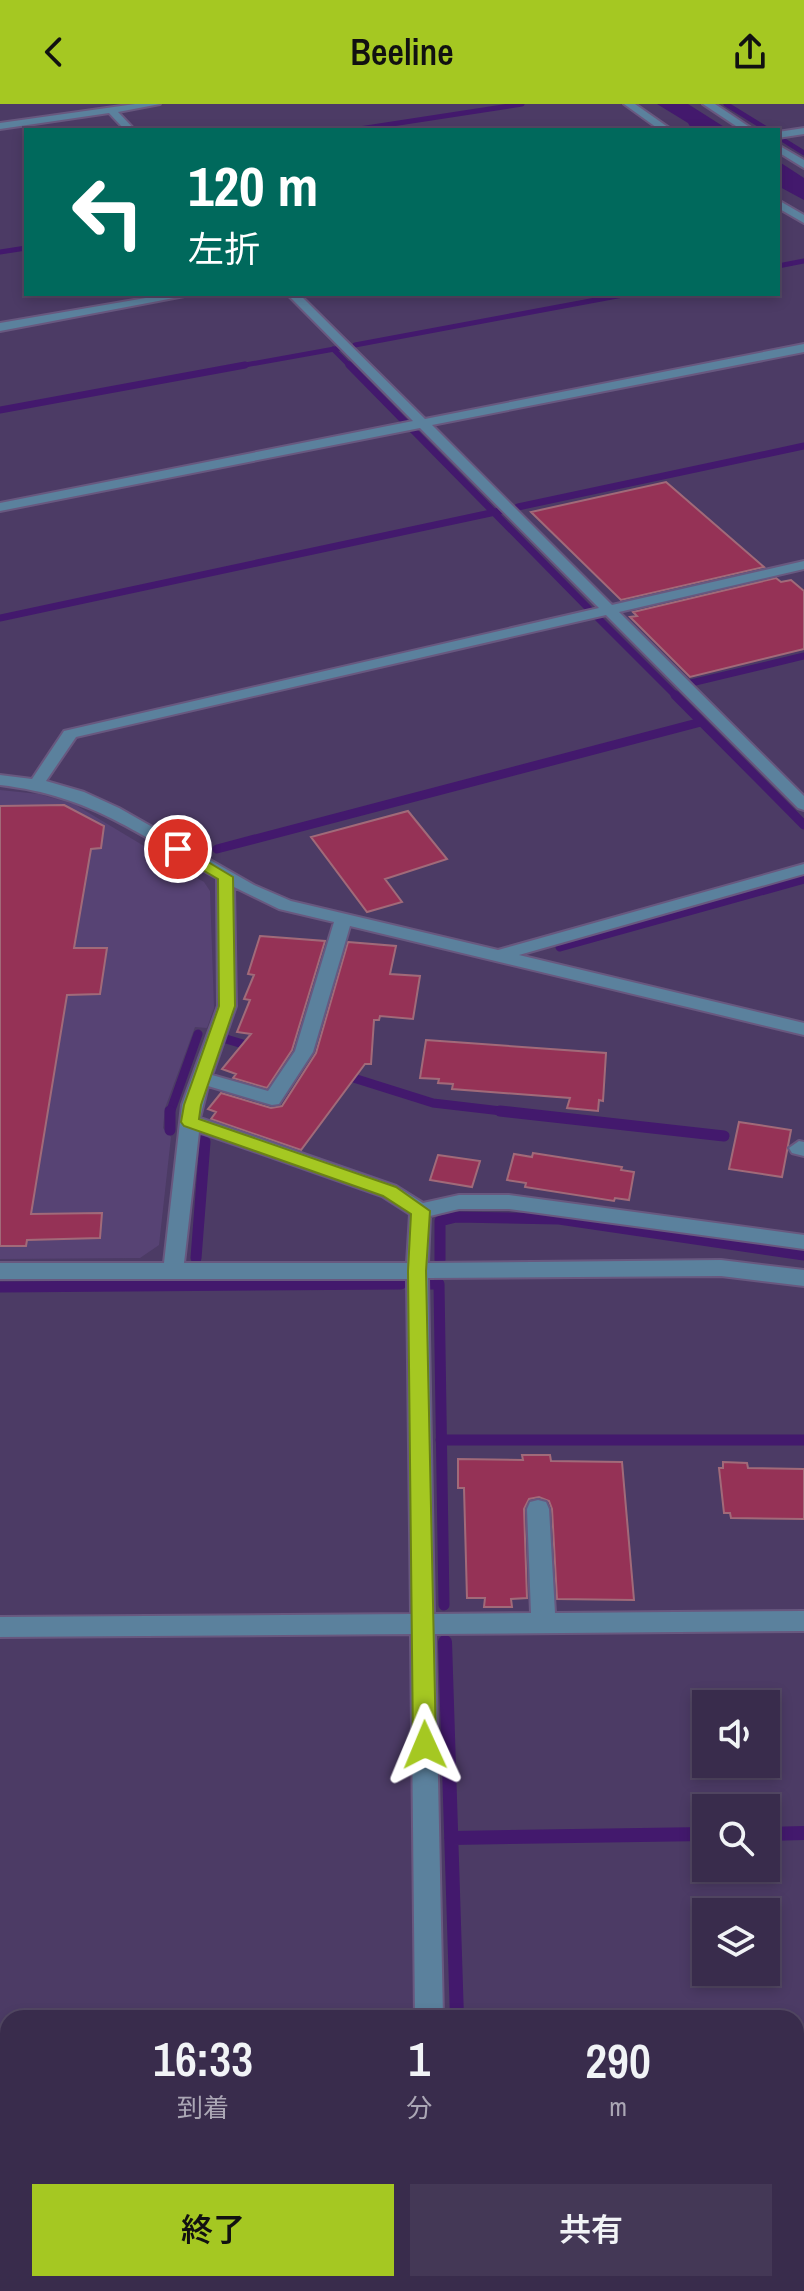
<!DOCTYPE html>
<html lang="ja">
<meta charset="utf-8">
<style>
body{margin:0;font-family:"Archivo Narrow","Noto Sans JP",sans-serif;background:#443856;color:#f1f3f6;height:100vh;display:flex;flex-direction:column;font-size:30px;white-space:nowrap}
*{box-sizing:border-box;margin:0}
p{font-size:26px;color:#aba7b5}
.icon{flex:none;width:44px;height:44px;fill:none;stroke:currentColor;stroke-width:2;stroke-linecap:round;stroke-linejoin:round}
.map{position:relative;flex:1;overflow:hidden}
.side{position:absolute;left:0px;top:1906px;width:804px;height:282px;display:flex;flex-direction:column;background:#392c4c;border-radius:24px 24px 0 0;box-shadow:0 4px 12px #0003,0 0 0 2px #534864}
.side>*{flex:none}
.hud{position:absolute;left:24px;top:24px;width:756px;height:168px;border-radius:0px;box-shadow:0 4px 12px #0003,0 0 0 2px #534864;background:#00695c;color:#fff;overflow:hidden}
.tools{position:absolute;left:692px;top:1586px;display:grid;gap:16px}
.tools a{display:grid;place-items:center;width:88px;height:88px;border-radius:0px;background:#392c4c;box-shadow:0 4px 12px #0003,0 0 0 2px #534864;font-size:40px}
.pin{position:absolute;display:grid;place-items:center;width:68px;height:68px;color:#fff;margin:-34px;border:4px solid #fff;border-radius:50%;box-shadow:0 2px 8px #0007}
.me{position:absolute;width:88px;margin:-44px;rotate:359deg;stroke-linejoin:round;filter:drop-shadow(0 0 6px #0008)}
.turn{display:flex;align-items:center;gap:28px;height:168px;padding:0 32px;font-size:36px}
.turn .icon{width:104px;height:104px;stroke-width:2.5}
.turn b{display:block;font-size:56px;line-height:68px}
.eta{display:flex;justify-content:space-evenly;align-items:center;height:136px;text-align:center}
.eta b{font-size:48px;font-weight:600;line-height:56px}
.cta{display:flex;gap:16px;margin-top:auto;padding:16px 32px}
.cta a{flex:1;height:92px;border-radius:0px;background:#a5c822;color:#111;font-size:32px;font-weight:600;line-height:92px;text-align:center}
.cta a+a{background:#443856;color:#f1f3f6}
header{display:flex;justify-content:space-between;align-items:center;height:104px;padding:0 32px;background:#a5c822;color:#111;font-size:36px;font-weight:600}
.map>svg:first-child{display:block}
.built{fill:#574374}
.water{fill:#43196d}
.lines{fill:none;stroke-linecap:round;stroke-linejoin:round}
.stream-far4{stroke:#43196d;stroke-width:5}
.stream-far3{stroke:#43196d;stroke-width:7}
.stream-far2{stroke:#43196d;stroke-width:9}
.stream-far1{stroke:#43196d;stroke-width:11}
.stream{stroke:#43196d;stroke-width:14}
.building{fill:#953256;stroke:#a16a79;stroke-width:2}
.minor-casing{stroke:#68587f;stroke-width:4}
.minor{fill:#5b819d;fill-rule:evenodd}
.route{fill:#a5c822;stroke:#6b8216;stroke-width:2}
</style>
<header><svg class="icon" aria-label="back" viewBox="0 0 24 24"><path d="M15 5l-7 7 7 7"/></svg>Beeline<svg class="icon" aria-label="share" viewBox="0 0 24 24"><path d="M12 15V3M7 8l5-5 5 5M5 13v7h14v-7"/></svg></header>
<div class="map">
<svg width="804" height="2187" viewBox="0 0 804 2187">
<rect width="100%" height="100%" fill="#4c3b65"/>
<!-- built -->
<path class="built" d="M0,686L39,690L74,700L204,778L210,787L214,904L207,924L195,923L165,1004L163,1024L171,1033L159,1141L140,1154L0,1155Z"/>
<!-- water -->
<path class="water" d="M657,0H688L729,26H692L688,19Z
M778,57L804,74V96L778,82Z"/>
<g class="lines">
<!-- stream-far4 -->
<path class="stream-far4" d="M726,0L768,26
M353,26L522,0
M780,34L804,49
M0,148L26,144
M778,162L804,157
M355,241L628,190
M333,245L351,263
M234,263L340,244"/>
<!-- stream-far3 -->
<path class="stream-far3" d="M349,261L405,318
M0,306L245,261
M412,325L589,505
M518,403L804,342
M0,514L500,407
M598,514L677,593
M691,579L804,552"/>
<!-- stream-far2 -->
<path class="stream-far2" d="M675,591L804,721
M217,745L701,618
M560,843L804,775
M226,935L253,943
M344,971L433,999L518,1009
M170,1009L198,930"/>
<!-- stream-far1 -->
<path class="stream-far1" d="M170,1007V1026
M500,1007L724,1032
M196,1154L205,1038L201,1037
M440,1156V1117L456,1113L559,1115L804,1151
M429,1180H439L444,1501
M0,1183L401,1180
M441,1336H804"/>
<!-- stream -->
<path class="stream" d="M445,1538L457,1914
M766,1730L804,1729
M451,1734L706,1730
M796,2014H804
M0,2020H8
M464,2180V2187"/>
</g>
<!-- building -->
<path class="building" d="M666,378L764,463L621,496L531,408Z
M776,474L781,478L791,476L804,487V545L690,573L630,513L637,512L633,508Z
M64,701L104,722L101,744L91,745L74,844H107L100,890L67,891L31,1110L102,1109L100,1134L27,1136L26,1142H0V702Z
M408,707L447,755L385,775L402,798L367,808L311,733Z
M260,832L325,837L292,946L267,984L233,974L236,970L222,965L251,930L237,928L250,896L244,895L254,871L248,870Z
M348,838L396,842L390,870L420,872L413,915L380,912L379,916H374L371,960H365L301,1046L211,1015L216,1008L208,1005L221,989L271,1004L282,1002L316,949Z
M426,936L606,949L603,997L599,996L598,1007L567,1004L570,994L452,985L453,980L438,979L439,975L420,974Z
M739,1018L791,1026L782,1073L729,1065Z
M533,1049L622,1063L621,1066L634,1068L629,1096L615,1094L614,1097L525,1083L526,1079L507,1076L514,1050L532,1053Z
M438,1051L480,1057L472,1083L430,1076Z
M522,1351H550L551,1357L622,1358L634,1496L557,1495L552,1405L549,1397L539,1393L529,1395L524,1405L527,1494L511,1495L512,1503H484L485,1494H467L464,1384H458V1355L523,1356Z
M723,1358L747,1359L748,1364L804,1365V1415L731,1414L730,1409H724L719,1364H723Z"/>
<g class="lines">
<!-- minor casing -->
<g class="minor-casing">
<path id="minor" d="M135,0H160L118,8L135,26H125L109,9L0,25V19Z
M624,0H635L672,26H660Z
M703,0H715L754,26H742Z
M804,24V30L778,34V28Z
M778,41L804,56V64L778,48Z
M778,96L804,111V119L778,104Z
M169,190H195L0,227V219Z
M287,190H299L425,315L804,240V248L432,321L612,501L804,457V465L619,508L804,692V706L798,704L606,511L76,633L46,677L84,688L119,704L254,781L291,797L498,846L804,760V770L519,851L804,919V931L350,822L313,948L279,1000L272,1001L208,982L200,1014L396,1082L423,1099L459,1091H509L804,1131V1145L509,1105H459L430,1112L428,1159L721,1156L804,1166V1182L721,1172L428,1174L434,1510L531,1509L527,1405L530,1398L538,1396L546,1398L549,1405L555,1509L804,1507V1527L435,1530L443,1914H415L411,1530L0,1533V1513L411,1510L407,1175H0V1159H164L182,1001L218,902L217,774C138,731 93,692 0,681V671L32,675L64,627L599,504L420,324L0,407V399L413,317ZM234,783L279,805L334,818L295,947L268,987L212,971L236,902ZM199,1028L382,1092L410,1110L407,1159H184Z
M799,1037L804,1038V1052L792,1049L789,1044Z
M417,2180H447L448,2187H418Z"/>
</g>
<!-- minor -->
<use href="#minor" class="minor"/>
</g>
<!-- route -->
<path class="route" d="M178,740L233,773L235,902L201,1001L199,1015L396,1083L430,1107L426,1167L436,1641L433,1649L425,1652L417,1649L413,1641L408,1167L411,1110L383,1092L184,1022L181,1018L184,1001L219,902L218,775L172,748V742Z"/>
</svg>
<div class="tools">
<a><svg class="icon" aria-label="sound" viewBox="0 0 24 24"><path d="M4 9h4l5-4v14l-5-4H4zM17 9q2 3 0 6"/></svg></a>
<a><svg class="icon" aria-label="search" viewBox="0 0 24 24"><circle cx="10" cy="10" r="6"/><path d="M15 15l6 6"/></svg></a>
<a><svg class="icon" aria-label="layers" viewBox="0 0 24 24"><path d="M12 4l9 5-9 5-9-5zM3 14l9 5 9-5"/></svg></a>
</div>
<div class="pin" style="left:178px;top:745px;background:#d93025"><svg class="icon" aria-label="arrive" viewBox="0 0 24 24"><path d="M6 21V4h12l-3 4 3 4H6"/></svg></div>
<svg class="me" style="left:425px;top:1641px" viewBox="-20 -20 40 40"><path d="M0-17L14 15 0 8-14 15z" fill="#a5c822" stroke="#fff" stroke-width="4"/></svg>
<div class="hud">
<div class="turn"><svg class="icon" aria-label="left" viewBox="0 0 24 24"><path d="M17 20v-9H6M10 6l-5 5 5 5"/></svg><div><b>120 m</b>左折</div></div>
</div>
<section class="side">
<div class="eta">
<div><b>16:33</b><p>到着</p></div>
<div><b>1</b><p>分</p></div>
<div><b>290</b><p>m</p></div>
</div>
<div class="cta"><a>終了</a><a>共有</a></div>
</section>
</div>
